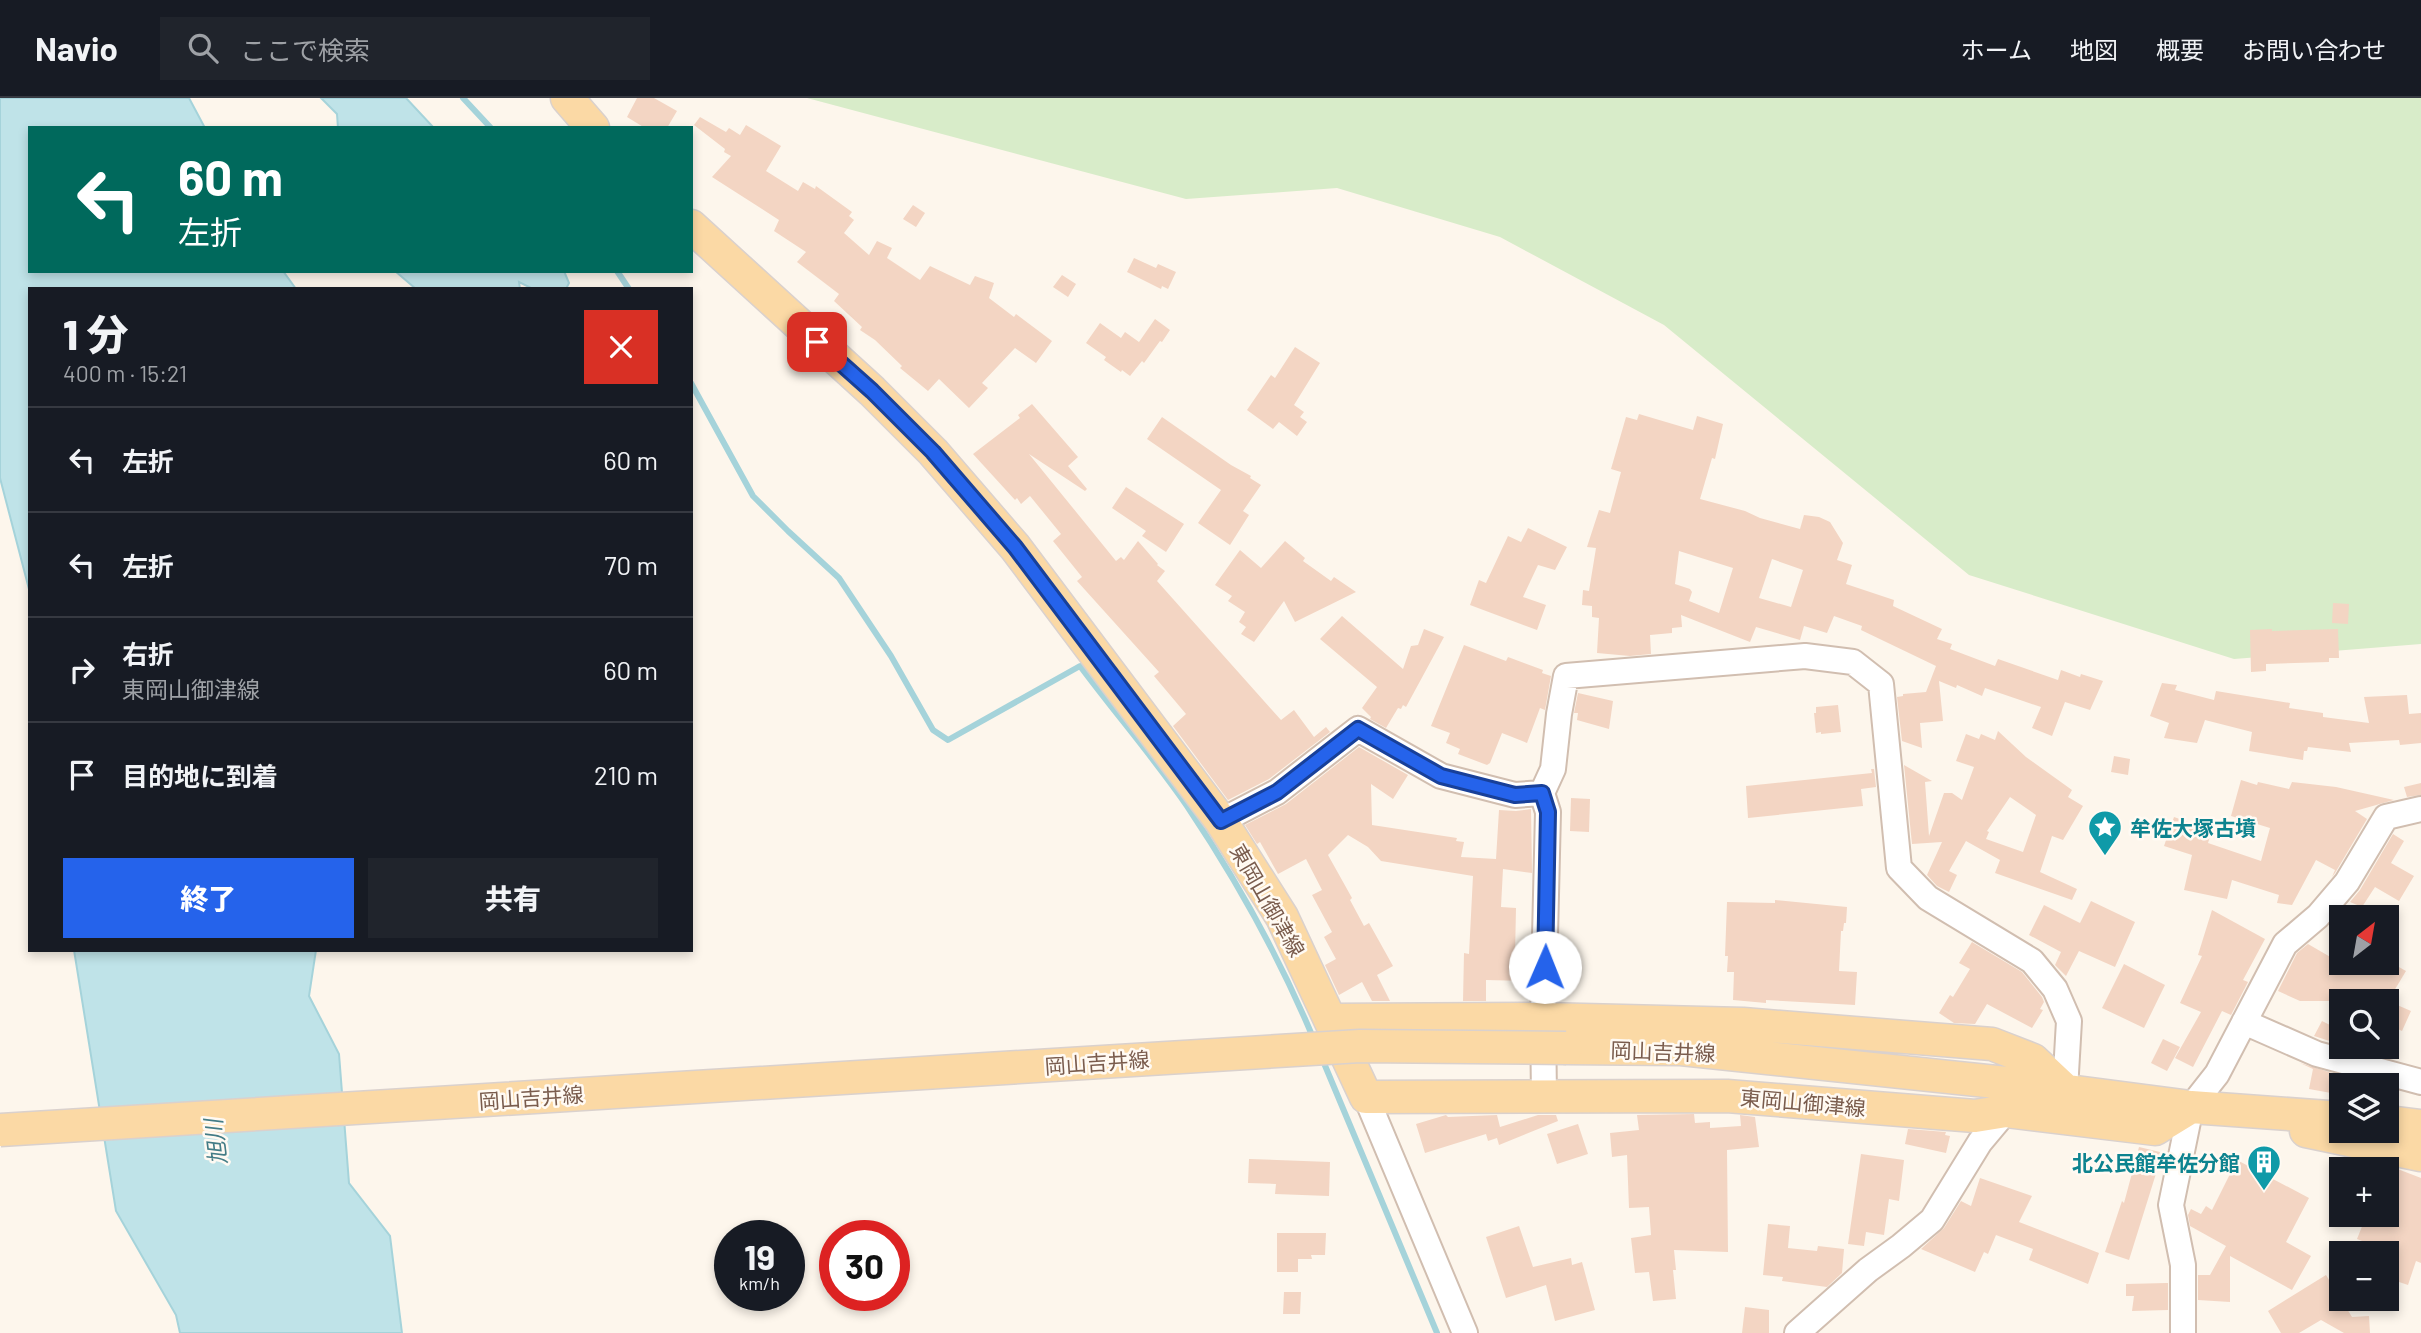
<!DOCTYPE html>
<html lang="ja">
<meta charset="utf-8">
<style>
body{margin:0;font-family:Barlow,"Noto Sans JP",sans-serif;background:#20242c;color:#f1f3f6;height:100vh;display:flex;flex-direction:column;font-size:26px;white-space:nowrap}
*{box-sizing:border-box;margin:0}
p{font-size:23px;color:#9ea1a6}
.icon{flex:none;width:38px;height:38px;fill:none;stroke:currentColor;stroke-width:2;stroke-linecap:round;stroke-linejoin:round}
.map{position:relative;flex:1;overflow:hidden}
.drawer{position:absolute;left:28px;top:189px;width:665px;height:665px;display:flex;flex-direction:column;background:#171b24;border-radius:0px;box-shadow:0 4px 10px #0003}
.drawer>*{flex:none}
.banner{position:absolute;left:28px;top:28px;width:665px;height:147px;border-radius:0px;box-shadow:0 4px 10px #0003;background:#00695c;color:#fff;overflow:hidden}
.needle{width:46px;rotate:31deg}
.buttons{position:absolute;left:2329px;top:807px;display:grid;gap:14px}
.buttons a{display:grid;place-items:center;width:70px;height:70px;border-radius:0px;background:#171b24;box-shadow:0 4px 10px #0003;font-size:35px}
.speed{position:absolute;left:714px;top:1122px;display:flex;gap:14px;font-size:35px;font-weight:700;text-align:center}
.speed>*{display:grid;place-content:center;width:91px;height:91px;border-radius:50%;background:#171b24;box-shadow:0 4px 10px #0003;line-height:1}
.speed small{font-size:18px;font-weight:400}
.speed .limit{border:10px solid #d22;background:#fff;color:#111}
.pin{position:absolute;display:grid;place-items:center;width:60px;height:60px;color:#fff;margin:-30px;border-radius:14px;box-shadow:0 4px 10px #0006}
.me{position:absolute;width:77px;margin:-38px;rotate:1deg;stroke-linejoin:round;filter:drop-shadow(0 0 5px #0008)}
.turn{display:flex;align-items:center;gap:24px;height:147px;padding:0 35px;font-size:32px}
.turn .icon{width:91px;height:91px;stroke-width:2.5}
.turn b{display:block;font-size:49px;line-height:60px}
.round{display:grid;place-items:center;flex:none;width:74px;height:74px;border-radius:0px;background:#20242c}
.overview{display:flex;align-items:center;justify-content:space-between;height:119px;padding:0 35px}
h1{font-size:42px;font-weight:800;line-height:52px}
.action{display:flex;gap:14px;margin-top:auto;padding:14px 35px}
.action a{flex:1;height:80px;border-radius:0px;background:#2563eb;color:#fff;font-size:28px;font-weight:800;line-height:80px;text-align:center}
.action a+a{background:#20242c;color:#f1f3f6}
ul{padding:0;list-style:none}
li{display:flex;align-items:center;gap:21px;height:105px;padding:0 35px;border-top:2px solid #363941}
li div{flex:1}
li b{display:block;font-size:26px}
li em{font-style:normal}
header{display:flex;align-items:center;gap:42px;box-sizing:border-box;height:98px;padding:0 35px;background:#171b24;border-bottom:2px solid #363941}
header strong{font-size:33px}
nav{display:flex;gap:38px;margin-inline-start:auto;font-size:24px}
.search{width:490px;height:63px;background:#20242c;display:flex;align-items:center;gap:18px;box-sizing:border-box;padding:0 24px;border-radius:0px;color:#9ea1a6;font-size:26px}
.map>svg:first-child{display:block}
.green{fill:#d8ecc9}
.water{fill:#bfe3e8;stroke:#a5d3da;stroke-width:2}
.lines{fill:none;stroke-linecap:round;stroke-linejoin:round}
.stream{stroke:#a5d3da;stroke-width:6}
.building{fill:#f3d5c3;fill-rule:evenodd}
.minor-casing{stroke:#d1beb0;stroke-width:28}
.major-casing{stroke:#dad1cd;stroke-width:35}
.minor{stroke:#fff;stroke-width:24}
.major{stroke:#fbd9a5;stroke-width:32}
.major-bridge-casing{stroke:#dad1cd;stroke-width:35;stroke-linecap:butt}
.major-bridge{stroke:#fbd9a5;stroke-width:32}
.route-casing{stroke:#184099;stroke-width:18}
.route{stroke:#2563eb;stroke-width:12}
.labels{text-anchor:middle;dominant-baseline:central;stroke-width:5;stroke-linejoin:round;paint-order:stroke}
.culture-label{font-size:21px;font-weight:bold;fill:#0d838f;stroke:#fffaf3;text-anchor:start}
.street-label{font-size:21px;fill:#7a5c4d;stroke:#fffaf3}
.water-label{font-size:23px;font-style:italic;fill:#437c86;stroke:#fffaf3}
</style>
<header>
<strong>Navio</strong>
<div class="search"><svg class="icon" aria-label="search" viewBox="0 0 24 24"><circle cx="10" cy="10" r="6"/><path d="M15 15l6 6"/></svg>ここで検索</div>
<nav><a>ホーム</a><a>地図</a><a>概要</a><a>お問い合わせ</a></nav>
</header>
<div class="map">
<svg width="2421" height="1235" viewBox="0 0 2421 1235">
<rect width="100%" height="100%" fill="#fdf6ec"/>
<!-- green -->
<path class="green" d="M807,0H2421V546L2234,561L1969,477L1664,227L1500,139L1337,90L1186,101Z"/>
<!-- water -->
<path class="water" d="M0,0H189L205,30H30V173H283L296,191H30V495L0,380Z
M321,0H406L434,30H338L337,16Z
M395,173H564L569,185L566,191H533L519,184L520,191H416Z
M74,852H316L309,898L339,956L349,1085L390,1138L402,1235H180L176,1217L116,1113Z"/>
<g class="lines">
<!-- stream -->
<path class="stream" d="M463,0L491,30
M617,173L629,191
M691,285L753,398L788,433L839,480L891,558L933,632L948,642L1080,568C1115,615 1154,660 1187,708C1236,781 1280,860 1314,942
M1321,958L1437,1235"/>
</g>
<!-- building -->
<path class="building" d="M637,0H654L677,13L667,30H645L627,19Z
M700,19L726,34L729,30L740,37L746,27L781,48L766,73L798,93L803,84L815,91L816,88L852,114L849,118L854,122L844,135L869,157L877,143L892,150L887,160L920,182L930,168L970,187L975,178L994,185L989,200L1014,219L1016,216L1052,243L1036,265L1015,250L982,285L988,290L969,310L939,281L928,293L900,270L902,268L875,242L860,232L862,229L834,203L839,196L797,164L806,154L774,133L779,122L712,79L731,58L724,54L725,51L694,27Z
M913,107L925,115L916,129L903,121Z
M1134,160L1156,170L1158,166L1176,174L1168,191L1162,188L1161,191L1127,174Z
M1062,177L1076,186L1068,199L1053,189Z
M1155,221L1170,232L1162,244L1160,243L1144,265L1142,263L1130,278L1122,272L1121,274L1104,262L1106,259L1086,245L1100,225L1121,240L1125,234L1139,244Z
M1295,249L1320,265L1294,307L1304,314L1300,319L1307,324L1297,338L1279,324L1273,331L1247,312L1271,277L1275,280Z
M1032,306L1078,359L1068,368L1087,391L1085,393L1029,356L1116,463L1121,459L1124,462L1138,443L1158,466L1157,467L1165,473L1157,483L1281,622L1294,612L1314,639L1326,629L1330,634L1269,681L1228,702L1173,628L1186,616L1154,578L1159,574L1077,483L1082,479L1053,443L1061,436L1030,398L1021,406L1017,400L1015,402L973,356L1020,320L1018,317Z
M1639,316L1693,332L1697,318L1723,326L1715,361L1712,360L1700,401L1745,413L1760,420L1800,431L1804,417L1819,419L1830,424L1843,445L1837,462L1852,467L1846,486L1894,502L1893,508L1942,531L1937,541L1952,546L1950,551L1995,568L1998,561L2058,582L2061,572L2080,579L2081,576L2103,583L2090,612L2065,604L2052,638L2032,630L2041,609L1985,590L1982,598L1957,587L1956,590L1939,583L1943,623L1920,625L1922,650L1902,643L1897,599L1903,598V596L1926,594L1936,568L1861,532L1862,528L1834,518L1827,535L1804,528L1800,542L1756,529L1750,544L1681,517L1682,529L1672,530V535L1650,537L1651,556L1630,558L1597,555L1599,520L1592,519V508L1582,507L1583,492L1589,493L1596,450L1587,449L1599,412L1610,415L1621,374L1611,371L1626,319L1637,322ZM1679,453L1733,470L1719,515L1689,503L1692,494L1690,491L1675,486ZM1772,461L1803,472L1791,509L1759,500Z
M1162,319L1231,367L1251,378L1250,380L1261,387L1243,413L1249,417L1230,447L1198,425L1221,392L1147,341Z
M1126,389L1184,426L1166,454L1142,438L1146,433L1112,410Z
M1528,430L1567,449L1555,472L1538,467L1523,499L1546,507L1537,532L1470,507L1479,482L1486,485L1508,438L1521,444Z
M1285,443L1305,460L1303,463L1331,483L1334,479L1356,494L1295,524L1284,503L1254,544L1241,536L1246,529L1239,524L1245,514L1228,503L1232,498L1215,487L1240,452L1261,470Z
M2333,505L2349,506L2348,526L2332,525Z
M1342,518L1403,571L1411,548L1418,547L1424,531L1444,539L1406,609L1403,607L1401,611L1398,610L1386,630L1370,621L1371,619L1362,610L1377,589L1320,541Z
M2272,531V533L2338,531L2339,560H2329V564L2266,566V573L2251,574L2250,532Z
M1464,547L1506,563L1508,559L1543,572L1542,575L1551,578L1545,612L1540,610L1527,645L1502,635L1490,665L1487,667L1458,656L1460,651L1446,645L1450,635L1431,628Z
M2162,585L2177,587L2175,592L2214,602L2216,593L2290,605L2289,610L2323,615V619L2369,625L2364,599L2407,597L2409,616L2421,615V645L2400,647L2399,642L2349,645L2351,654L2308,649L2307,653H2304L2303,662L2249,653L2252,634L2205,622L2197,645L2164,640L2169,625L2150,618Z
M1578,595L1613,603L1609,631L1577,622L1578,615H1574Z
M1838,607L1841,634L1821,636V634L1816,635L1814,615H1816V609Z
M1998,633L2026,659L2072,692L2068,699L2083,708L2063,742L2052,738L2040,774L2077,791L2072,802L1995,775L2000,762L1966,743L1949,773L1957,777L1949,794L1937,788L1927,777L1942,744L1912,746L1904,667L1932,683L1925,684L1929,738L1944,695H1952L1962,702L1974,669L1956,663L1966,636L1979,641L1981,636L1995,642ZM2010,699L2036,717L2023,754L1986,741L1989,734L1987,733Z
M1359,649L1408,677L1393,701L1371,686L1372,727L1457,740L1456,743L1464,744L1461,759L1496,761L1499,712L1516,713L1531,711L1532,775L1503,771L1501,809L1516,810L1515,858H1530L1529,883L1486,882V903H1463L1464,855L1469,856L1473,778L1381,763L1368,749L1348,737L1328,757L1352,800L1350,802L1364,828L1369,825L1393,868L1377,877L1390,903H1372L1362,884L1339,897L1325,867L1336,861L1324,839L1332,834L1312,797L1322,792L1306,761L1278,776L1260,744L1257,746L1245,727L1286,706Z
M2114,658L2130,661L2128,677L2111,674Z
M1871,671H1874L1876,689L1861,691L1863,708L1748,720L1746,688L1872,675Z
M2241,682L2257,687L2258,684L2289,691L2292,684L2336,689L2394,702L2355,713L2367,721L2335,775L2332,779L2335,772L2316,762L2292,807L2277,805L2279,797L2232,782L2227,801L2184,792L2192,757L2164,748L2174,719L2212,732L2208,745L2261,763L2270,730L2231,718Z
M2421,685V697L2407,699L2404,689Z
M1571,700L1590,701L1589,734L1570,733Z
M2393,736L2404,743L2391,765L2414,778L2399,803L2375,789L2362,809L2350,804L2360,792Z
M1775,802L1847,809L1846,825H1844L1843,833H1841L1839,873L1857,874L1855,907L1766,902V905L1733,902L1734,874H1727L1728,858H1725L1727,804L1775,805Z
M2091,803L2135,824L2115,869L2079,853L2066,878L2055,867L2061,854L2029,837L2044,807L2080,825Z
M2212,812L2265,841L2243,882L2248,884L2231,917L2222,913L2193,969L2175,960L2201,914L2180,905L2202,858L2198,857Z
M1972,844L2022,874L2042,899L2044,904L2040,911L2043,912L2032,930L1987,906L1975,926L1954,925L1939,915L1950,897L1953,899L1970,871L1959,865Z
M2308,846L2339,864H2390L2406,873L2388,903L2411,913L2402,933L2387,926V903H2300L2278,893L2297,855Z
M2124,866L2165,887L2144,930L2102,910Z
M2322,923L2336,930L2334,934L2342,938V947L2314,938Z
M2163,941L2180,949L2167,973L2151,965Z
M2300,965L2342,978V997L2309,991L2313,971Z
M1694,1016L1695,1025L1710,1024V1030L1741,1028L1740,1017L1755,1019L1759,1049L1727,1052L1728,1154L1674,1152L1676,1172H1673L1676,1201L1653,1203L1649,1174L1635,1175L1631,1140L1651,1137L1649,1109L1629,1110L1627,1057L1612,1059L1610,1035L1639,1032L1637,1017Z
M1446,1017L1448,1019L1497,1017L1500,1029L1538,1017H1556L1558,1023L1499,1047L1497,1040L1488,1043L1486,1036L1425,1055L1416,1026Z
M1578,1026L1588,1056L1557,1066L1547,1036Z
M1908,1031L1946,1034L1945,1037L1950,1038L1946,1055L1905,1046Z
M2139,1049L2160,1054L2157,1065L2159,1066L2129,1162L2105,1154L2122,1103L2124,1105Z
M1861,1056L1904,1062L1899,1103L1889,1101L1884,1137L1866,1134L1864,1148L1848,1146Z
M1249,1061L1330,1064L1329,1098L1275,1096L1276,1086L1248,1085Z
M2237,1062L2309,1100L2286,1144L2311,1158L2292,1192L2230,1158V1204L2198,1202V1177H2210L2226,1148L2190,1128L2188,1117L2191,1111L2201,1116L2206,1108L2212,1112Z
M2395,1070L2421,1080V1165L2416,1163L2408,1187L2387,1180L2395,1156L2357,1141L2367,1116H2387V1091Z
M1980,1080L2032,1098L2019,1124L2099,1155L2088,1186L2029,1162L2033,1151L1996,1137L1988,1156L1984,1154L1975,1174L1921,1151L1944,1130L1961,1103L1971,1108Z
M1768,1126L1790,1128L1788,1150L1817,1153L1818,1148L1844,1151L1842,1175L1827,1189L1782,1183L1783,1179L1763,1177Z
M1519,1128L1533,1169L1571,1160L1572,1167L1582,1164L1595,1212L1555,1223L1546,1187L1506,1200L1486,1139Z
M1277,1135H1326L1325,1157H1311L1312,1161H1298V1174H1277Z
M2326,1177L2352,1219L2369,1218L2370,1235H2344L2321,1222L2299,1235H2281L2268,1213Z
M2166,1185H2168V1212L2132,1213L2134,1198H2126V1186Z
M1284,1194H1301L1300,1216H1283Z
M1745,1209L1769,1212V1235H1742Z"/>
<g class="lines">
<!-- minor casing -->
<g class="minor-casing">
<path id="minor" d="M1221,723L1277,694L1358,631L1441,678L1515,697L1542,695
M2244,924L2317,956L2421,984
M1544,998L1543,921L1548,714L1542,695L1553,671L1559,616L1566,578L1805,558L1853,564L1881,586L1899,770L1928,800L2032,863L2055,891L2069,923L2065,992
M1366,999L1465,1235
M1797,1235L1868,1172L1901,1148L1932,1122L1980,1044L2006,1013V1004
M2183,1235V1167L2171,1107L2191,1009L2217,976L2285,846L2318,818L2347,784L2386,719L2421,711"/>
</g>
<!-- major casing -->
<g class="major-casing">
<path id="major" d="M567,0L593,30
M691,128L872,293L933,354L1015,449L1221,723L1282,819L1366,999L1727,998L1975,1018L2006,1013L2155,1031L2191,1009
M1331,922L1543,921L1743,926L1992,946L2033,962L2065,992
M1566,950L1681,951L2006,985L2191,1009L2342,1020
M2387,1024L2421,1028
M2306,1033L2421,1057"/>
</g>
<!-- minor -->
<use href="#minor" class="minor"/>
<!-- major -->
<use href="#major" class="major"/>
<!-- major-bridge casing -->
<g class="major-bridge-casing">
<path id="major-bridge" d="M0,1032L1360,948L1566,950"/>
</g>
<!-- major-bridge -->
<use href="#major-bridge" class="major-bridge"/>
</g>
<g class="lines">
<!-- route casing -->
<g class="route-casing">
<path id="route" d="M817,244L872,293L933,354L1015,449L1221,723L1277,694L1358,631L1441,678L1515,697L1542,695L1548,714L1545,869"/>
</g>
<!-- route -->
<use href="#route" class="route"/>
</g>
<!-- icons -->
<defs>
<g id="sight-pin" transform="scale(1.75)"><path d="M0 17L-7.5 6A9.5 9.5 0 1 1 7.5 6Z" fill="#0f9aa8" stroke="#fffaf3"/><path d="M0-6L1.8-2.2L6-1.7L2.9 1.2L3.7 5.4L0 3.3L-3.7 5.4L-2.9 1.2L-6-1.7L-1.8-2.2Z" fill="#fff"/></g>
<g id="building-pin" transform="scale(1.75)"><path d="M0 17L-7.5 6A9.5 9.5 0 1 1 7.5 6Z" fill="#0f9aa8" stroke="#fffaf3"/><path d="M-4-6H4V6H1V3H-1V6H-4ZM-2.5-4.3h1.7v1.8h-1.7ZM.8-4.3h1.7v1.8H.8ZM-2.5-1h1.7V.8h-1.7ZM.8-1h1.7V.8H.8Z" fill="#fff"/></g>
</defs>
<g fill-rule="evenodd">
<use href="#sight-pin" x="2105" y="729"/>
<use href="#building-pin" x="2264" y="1064"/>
</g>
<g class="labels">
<!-- culture labels -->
<g class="culture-label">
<text x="2130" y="729">牟佐大塚古墳</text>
<text x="2240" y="1064" text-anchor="end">北公民館牟佐分館</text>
</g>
<!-- street labels -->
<g class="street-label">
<text transform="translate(1268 802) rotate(60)">東岡山御津線</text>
<text transform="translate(1663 953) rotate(2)">岡山吉井線</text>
<text transform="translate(1097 964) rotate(-4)">岡山吉井線</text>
<text transform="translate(531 999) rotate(-4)">岡山吉井線</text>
<text transform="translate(1803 1004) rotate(5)">東岡山御津線</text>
</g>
<!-- water labels -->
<g class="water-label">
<text transform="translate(215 1044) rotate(-97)">旭川</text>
</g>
</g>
</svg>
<div class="buttons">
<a><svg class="needle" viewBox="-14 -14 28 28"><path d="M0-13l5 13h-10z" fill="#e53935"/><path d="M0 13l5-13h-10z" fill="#9ea1a6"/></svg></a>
<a><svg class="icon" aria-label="search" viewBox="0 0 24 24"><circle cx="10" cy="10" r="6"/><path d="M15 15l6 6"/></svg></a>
<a><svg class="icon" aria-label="layers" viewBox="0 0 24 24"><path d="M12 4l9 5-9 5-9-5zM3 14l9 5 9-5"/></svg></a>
<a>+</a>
<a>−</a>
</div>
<div class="speed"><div>19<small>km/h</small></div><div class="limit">30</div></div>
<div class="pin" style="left:817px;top:244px;background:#d93025"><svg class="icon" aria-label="arrive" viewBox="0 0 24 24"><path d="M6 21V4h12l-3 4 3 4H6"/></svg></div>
<svg class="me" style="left:1545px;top:869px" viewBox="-20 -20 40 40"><circle r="19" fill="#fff"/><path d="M0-13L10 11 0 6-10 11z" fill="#2563eb"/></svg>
<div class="banner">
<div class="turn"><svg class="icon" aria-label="left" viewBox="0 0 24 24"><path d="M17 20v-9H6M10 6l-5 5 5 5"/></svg><div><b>60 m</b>左折</div></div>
</div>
<section class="drawer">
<div class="overview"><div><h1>1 分</h1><p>400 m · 15:21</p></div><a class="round" style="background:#d93025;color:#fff"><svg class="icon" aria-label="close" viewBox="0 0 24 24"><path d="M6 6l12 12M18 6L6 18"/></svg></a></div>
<ul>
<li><svg class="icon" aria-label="left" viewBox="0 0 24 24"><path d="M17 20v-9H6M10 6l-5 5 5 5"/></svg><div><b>左折</b></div><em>60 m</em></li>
<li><svg class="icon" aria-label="left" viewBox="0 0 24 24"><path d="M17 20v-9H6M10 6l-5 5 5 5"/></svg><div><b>左折</b></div><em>70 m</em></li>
<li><svg class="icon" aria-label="right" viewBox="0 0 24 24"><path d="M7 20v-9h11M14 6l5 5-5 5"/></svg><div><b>右折</b><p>東岡山御津線</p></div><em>60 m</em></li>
<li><svg class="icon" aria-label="arrive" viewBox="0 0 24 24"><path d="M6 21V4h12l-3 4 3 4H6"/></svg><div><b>目的地に到着</b></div><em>210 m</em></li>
</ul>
<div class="action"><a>終了</a><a>共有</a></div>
</section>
</div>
